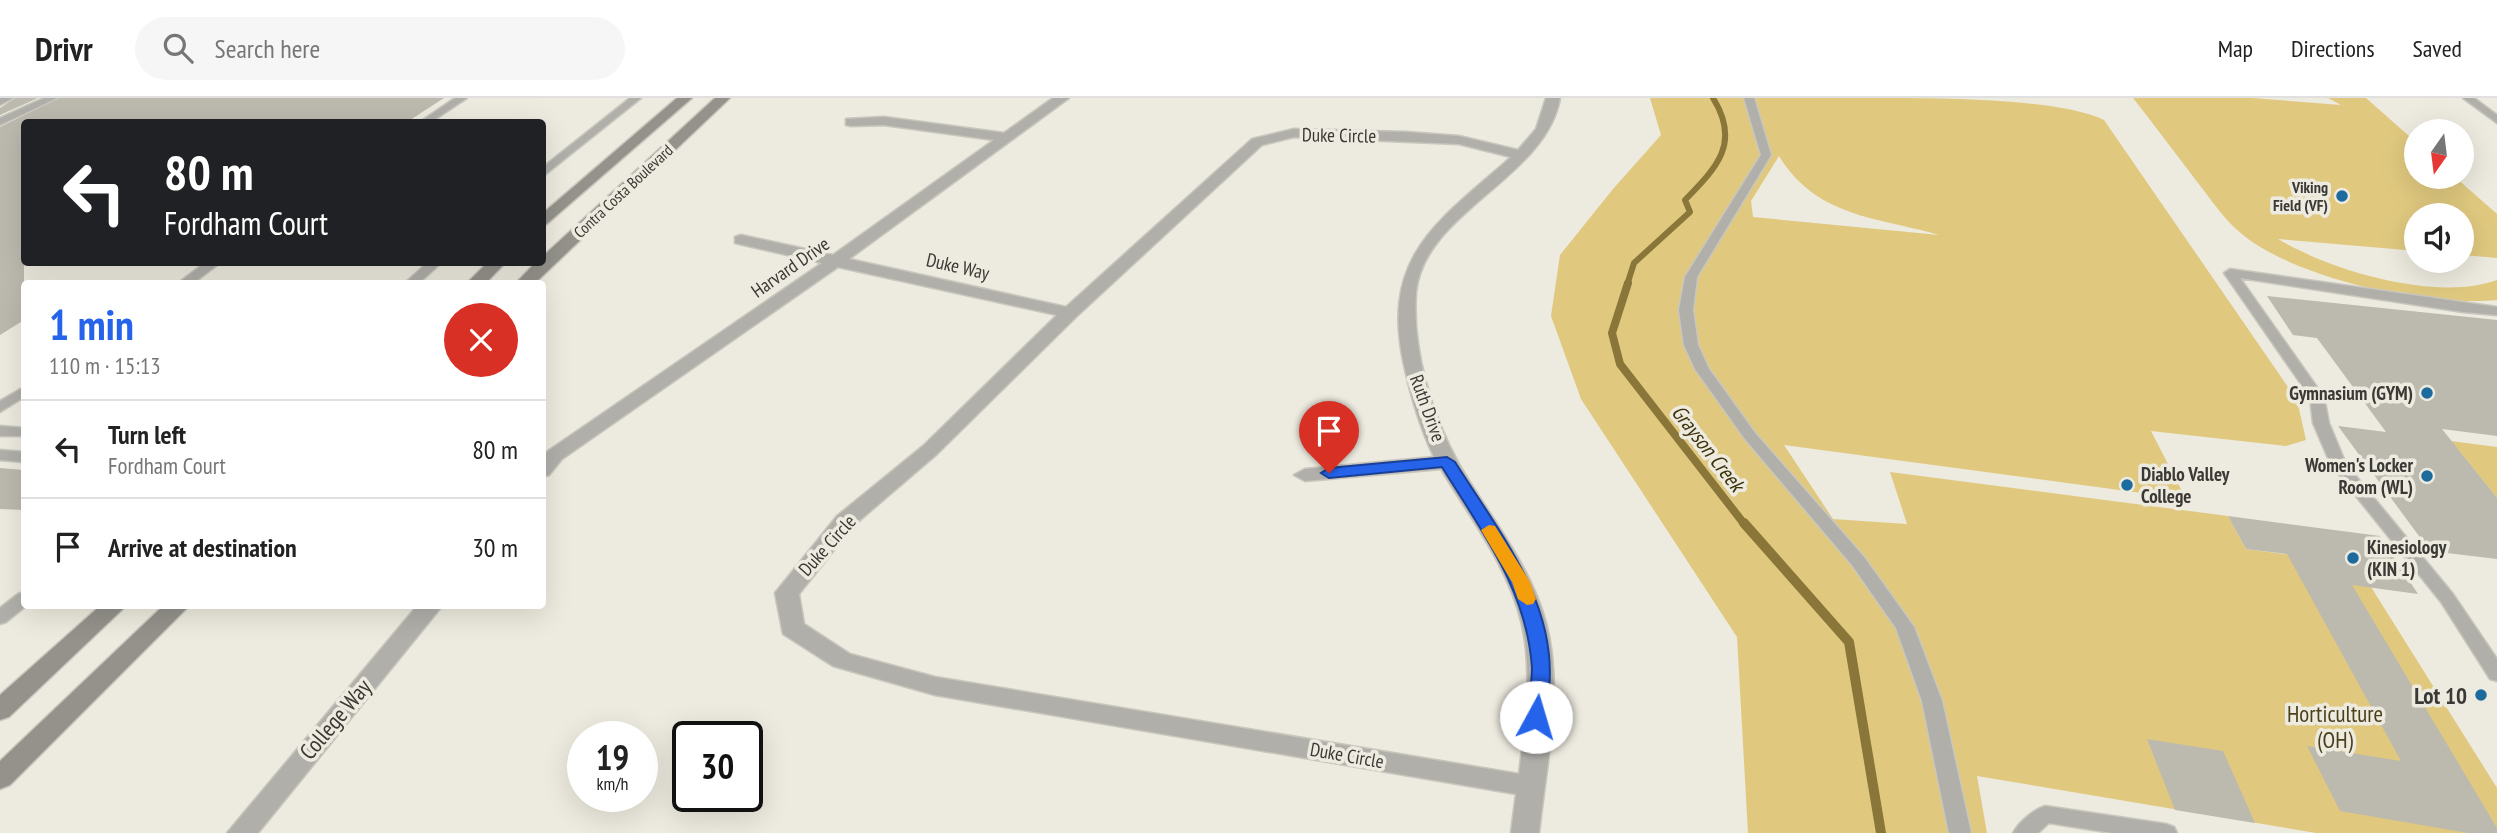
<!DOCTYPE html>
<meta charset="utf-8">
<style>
body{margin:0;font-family:"PT Sans Narrow",sans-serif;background:#f6f6f6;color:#222;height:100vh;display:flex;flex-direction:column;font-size:26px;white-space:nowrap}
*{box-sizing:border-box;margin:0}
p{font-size:23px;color:#767676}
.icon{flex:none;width:38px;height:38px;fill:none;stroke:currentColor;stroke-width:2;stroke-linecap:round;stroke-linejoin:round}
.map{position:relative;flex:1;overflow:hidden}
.panel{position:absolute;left:21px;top:182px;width:525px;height:329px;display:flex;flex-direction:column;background:#fff;border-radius:7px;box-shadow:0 7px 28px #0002}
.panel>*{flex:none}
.hud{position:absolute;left:21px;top:21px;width:525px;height:147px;border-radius:7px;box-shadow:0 7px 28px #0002;background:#202124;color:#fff;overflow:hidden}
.needle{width:46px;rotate:194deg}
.fabs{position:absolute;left:2404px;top:21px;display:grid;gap:14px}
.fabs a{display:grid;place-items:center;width:70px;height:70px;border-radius:50%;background:#fff;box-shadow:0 7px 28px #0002;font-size:35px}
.speed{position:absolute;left:567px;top:623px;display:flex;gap:14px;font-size:35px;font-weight:700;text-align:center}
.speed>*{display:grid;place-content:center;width:91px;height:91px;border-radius:50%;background:#fff;box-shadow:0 7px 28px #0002;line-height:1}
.speed small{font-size:18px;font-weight:400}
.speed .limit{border:4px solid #111;border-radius:10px;background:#fff;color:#111}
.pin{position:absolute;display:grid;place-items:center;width:60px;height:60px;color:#fff;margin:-72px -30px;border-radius:50% 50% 50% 0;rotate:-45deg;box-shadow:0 0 7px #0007}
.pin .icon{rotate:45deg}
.me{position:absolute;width:77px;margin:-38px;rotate:6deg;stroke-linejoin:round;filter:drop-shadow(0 0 5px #0008)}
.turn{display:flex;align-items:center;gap:24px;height:147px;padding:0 28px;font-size:32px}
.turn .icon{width:91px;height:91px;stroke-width:2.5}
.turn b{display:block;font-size:49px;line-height:60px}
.round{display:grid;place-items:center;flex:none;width:74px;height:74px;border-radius:37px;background:#f6f6f6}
.overview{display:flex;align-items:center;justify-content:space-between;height:119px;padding:0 28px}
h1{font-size:42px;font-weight:700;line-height:52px;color:#2563eb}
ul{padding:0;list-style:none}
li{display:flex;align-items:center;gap:21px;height:98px;padding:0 28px;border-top:2px solid #e0e0e0}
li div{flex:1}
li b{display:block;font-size:26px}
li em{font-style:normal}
header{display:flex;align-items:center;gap:42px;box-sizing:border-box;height:98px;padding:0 35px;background:#fff;border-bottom:2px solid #e0e0e0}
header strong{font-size:33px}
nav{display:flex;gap:38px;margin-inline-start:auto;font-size:24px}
.search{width:490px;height:63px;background:#f6f6f6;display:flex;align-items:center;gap:18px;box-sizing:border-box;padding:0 24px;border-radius:38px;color:#767676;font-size:26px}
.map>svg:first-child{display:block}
.green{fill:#e0c97f;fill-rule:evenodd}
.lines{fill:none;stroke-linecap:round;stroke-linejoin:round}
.stream-far2{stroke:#897638;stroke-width:6}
.stream-far1{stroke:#897638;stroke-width:8}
.stream{stroke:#897638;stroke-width:10}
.building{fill:#bcb9af}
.lane-casing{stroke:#c9c7bd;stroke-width:3}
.street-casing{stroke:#c9c7bd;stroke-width:3}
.secondary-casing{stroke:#c9c7bd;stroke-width:3}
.lane{fill:#b0afaa;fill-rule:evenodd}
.street{fill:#b0afaa;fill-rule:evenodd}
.secondary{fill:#94928b;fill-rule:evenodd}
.route{fill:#2563eb;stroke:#184099;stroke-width:2}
.slow{fill:#f59e0b}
.poi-dot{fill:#1d6b9d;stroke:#edeadf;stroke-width:2.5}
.labels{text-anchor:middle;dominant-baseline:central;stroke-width:7;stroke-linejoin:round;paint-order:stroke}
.far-poi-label{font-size:16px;font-weight:bold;fill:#3b3935;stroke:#edeadf;text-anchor:end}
.far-street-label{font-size:16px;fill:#3b3935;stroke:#edeadf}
.street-label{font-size:19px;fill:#3b3935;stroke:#edeadf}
.poi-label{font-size:19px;font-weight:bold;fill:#3b3935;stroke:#edeadf;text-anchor:end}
.water-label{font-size:21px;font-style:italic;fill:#3e330d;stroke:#edeadf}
.near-poi-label{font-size:23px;font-weight:bold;fill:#3b3935;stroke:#edeadf;text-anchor:end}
.near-park-label{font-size:23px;fill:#4c401c;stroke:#edeadf}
.near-street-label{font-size:23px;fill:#3b3935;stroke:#edeadf}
</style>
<header>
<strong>Drivr</strong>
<div class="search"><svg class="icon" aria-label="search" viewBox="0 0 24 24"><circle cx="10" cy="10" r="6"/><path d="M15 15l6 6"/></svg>Search here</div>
<nav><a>Map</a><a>Directions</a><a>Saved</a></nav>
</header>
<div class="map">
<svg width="2497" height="735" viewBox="0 0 2497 735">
<rect width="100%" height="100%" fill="#edeadf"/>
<!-- green -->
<path class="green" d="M1650,0C1726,0 1803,0 1879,0C1935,0 2058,0 2104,22L2297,302L2306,342L2286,348L2151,333L2186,401L1784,347L1833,421L1907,426L1890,374L2228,418L2246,451L2338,463L2371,489L2497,690V735H2316L1977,678L1987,735H1748L1737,539L1581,301L1551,218L1560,157L1613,91L1661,37ZM1779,58C1817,120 1878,119 1939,137L1753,119L1751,103Z
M2133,0H2252L2341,7L2328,0H2366L2417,45V79H2455L2497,116V160L2462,157V117H2417V153L2278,141C2331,173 2437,204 2497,182V202C2427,209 2287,180 2235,130C2221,117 2210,100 2198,85C2176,56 2155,28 2133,0Z
M2451,343L2497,349V400Z"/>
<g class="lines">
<!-- stream-far2 -->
<path class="stream-far2" d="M1627,187L1634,165L1690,114L1685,102C1717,69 1741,45 1713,0"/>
<!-- stream-far1 -->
<path class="stream-far1" d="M1628,185L1612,235L1620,266L1745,427"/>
<!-- stream -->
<path class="stream" d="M1744,425L1849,544L1881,735"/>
</g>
<!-- building -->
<path class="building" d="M15,0H38L0,17V10Z
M59,0H444L407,24H24V222L0,237V29Z
M2267,198L2497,222V338L2442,331L2497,400V461L2430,453L2338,328L2386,334L2317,240L2293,237Z
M0,370L24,372V412L0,411Z
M2228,418L2380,438L2418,496L2352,487L2497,730V735H2468L2340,713L2307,648L2401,663L2287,456L2246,451Z
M2147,641L2223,653L2255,725L2175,712Z"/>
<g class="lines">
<!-- lane casing -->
<g class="lane-casing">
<path id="lane" d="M0,0H13L0,7Z
M44,0H57L0,27V20Z
M455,0H467L431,24H420Z
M630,0H641L542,79V70Z
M1744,0H1754L1771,57L1697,179L1693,212L1698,247L1709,271L1755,335L1864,459L1914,529L1942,603L1971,735H1949L1922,603L1896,530L1852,467L1745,341L1695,271L1684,247L1679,212L1685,179L1761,57Z
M2463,0H2474L2497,17V25Z
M206,164H221L192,186H177Z
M428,164H442L418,186H404Z
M2230,171L2497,209V217L2463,214L2240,180L2324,299L2329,325L2346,366L2453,496L2497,561V583L2490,581L2441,504L2331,367L2313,325L2310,299L2224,175Z
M24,289V299L0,314V303Z
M0,328L24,330V338H0Z
M0,352L24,354V364L0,362Z
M24,494L26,508L6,524L0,526V510L18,496Z
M2045,708L2166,726L2174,729L2177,735H2112L2049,725L2038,735H2013C2019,724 2033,712 2045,708Z"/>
</g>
<!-- street casing -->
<g class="street-casing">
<path id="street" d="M1053,0H1069L849,161L1066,209L1252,41L1294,31L1406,34L1459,38L1518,52L1536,31L1546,0H1560C1546,81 1423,114 1416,195C1412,253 1432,318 1460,368C1490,419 1530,466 1546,525C1564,592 1546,667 1539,735H1511L1516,696L935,597L833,568L783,536L775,495L837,418L923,348L1057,217L838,169L562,361L549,377L542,379V359L548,353L822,165L735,145V139L741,137L833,157L994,42L884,27L851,28L846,27V21L884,19L1004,35ZM1294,39L1459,46L1511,59C1438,124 1380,157 1404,267C1411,299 1420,330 1434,359L1305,371L1294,377L1305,383L1441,371C1470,420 1509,469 1522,527C1533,575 1525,627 1519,676L935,579L850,556L804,526L799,496L853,428L937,356L1076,219L1262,47Z
M417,508H442L258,735H227Z"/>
</g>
<!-- secondary casing -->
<g class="secondary-casing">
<path id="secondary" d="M677,0H692L542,130V116Z
M715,0H730L534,186H515L536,164H542V159Z
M488,164H506L485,186H466Z
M100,508H126L9,619L0,622V597Z
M163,508H189L10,687L0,691V663Z"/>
</g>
<!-- lane -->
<use href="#lane" class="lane"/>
<!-- street -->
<use href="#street" class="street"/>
<!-- secondary -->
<use href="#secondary" class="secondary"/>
</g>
<!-- route -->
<path class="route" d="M1447,359L1455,364C1499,434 1558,505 1549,592C1548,603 1549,615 1544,624H1529L1527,619C1528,603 1532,586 1532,570C1527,492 1482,434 1442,369L1329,380L1321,375L1329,370Z"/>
<!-- slow -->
<path class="slow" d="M1489,427L1495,428L1530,484L1536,501L1533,506L1527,507L1518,501L1512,484L1481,432Z"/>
<!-- markers -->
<g class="poi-dot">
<circle cx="2342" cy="98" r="7"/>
<circle cx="2427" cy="295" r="7"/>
<circle cx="2427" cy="378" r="7"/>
<circle cx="2127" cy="387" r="7"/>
<circle cx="2353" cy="460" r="7"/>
<circle cx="2481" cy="597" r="7"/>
</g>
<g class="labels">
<!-- far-poi labels -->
<g class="far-poi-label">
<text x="2328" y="89">Viking<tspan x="2328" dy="18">Field (VF)</tspan></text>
</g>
<!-- far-street labels -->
<g class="far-street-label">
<text transform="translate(623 93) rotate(-43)">Contra Costa Boulevard</text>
</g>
<!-- street labels -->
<g class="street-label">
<text transform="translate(1339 37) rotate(1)">Duke Circle</text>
<text transform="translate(958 168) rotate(13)">Duke Way</text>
<text transform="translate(790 169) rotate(-35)">Harvard Drive</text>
<text transform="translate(1428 310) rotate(70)">Ruth Drive</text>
<text transform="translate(827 447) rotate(-48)">Duke Circle</text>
<text transform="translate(1347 657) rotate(10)">Duke Circle</text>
</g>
<!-- poi labels -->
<g class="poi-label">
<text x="2413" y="295">Gymnasium (GYM)</text>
<text x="2413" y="367">Women's Locker<tspan x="2413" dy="22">Room (WL)</tspan></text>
<text x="2141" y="376" text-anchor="start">Diablo Valley<tspan x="2141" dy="22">College</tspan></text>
<text x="2367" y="449" text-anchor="start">Kinesiology<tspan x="2367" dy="22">(KIN 1)</tspan></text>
</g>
<!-- water labels -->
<g class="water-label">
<text transform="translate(1708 350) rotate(52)">Grayson Creek</text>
</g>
<!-- near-poi labels -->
<g class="near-poi-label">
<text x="2467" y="597">Lot 10</text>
</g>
<!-- near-park labels -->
<g class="near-park-label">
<text x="2335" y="615">Horticulture<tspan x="2335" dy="26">(OH)</tspan></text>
</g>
<!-- near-street labels -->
<g class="near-street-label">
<text transform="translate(335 621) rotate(-50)">College Way</text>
</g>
</g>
</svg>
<div class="fabs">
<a><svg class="needle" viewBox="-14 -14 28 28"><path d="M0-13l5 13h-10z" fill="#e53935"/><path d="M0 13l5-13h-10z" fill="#767676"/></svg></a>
<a><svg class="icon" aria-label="sound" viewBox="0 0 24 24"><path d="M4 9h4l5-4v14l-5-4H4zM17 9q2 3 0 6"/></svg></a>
</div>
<div class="speed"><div>19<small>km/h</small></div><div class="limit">30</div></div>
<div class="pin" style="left:1329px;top:375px;background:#d93025"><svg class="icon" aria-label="arrive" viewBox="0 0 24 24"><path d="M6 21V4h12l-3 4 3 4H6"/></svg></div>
<svg class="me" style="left:1536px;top:619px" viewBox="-20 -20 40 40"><circle r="19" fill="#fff"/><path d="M0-13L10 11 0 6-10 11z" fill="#2563eb"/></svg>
<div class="hud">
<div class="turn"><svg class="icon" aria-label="left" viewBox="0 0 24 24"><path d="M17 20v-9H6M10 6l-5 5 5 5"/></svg><div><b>80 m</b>Fordham Court</div></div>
</div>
<section class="panel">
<div class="overview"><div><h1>1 min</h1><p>110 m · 15:13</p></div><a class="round" style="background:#d93025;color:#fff"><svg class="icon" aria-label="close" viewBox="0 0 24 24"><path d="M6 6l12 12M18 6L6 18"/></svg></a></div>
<ul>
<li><svg class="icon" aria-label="left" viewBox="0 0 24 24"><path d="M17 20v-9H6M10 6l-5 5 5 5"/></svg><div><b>Turn left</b><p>Fordham Court</p></div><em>80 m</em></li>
<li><svg class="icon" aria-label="arrive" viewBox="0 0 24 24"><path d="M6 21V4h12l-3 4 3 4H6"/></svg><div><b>Arrive at destination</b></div><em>30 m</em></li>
</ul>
</section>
</div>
